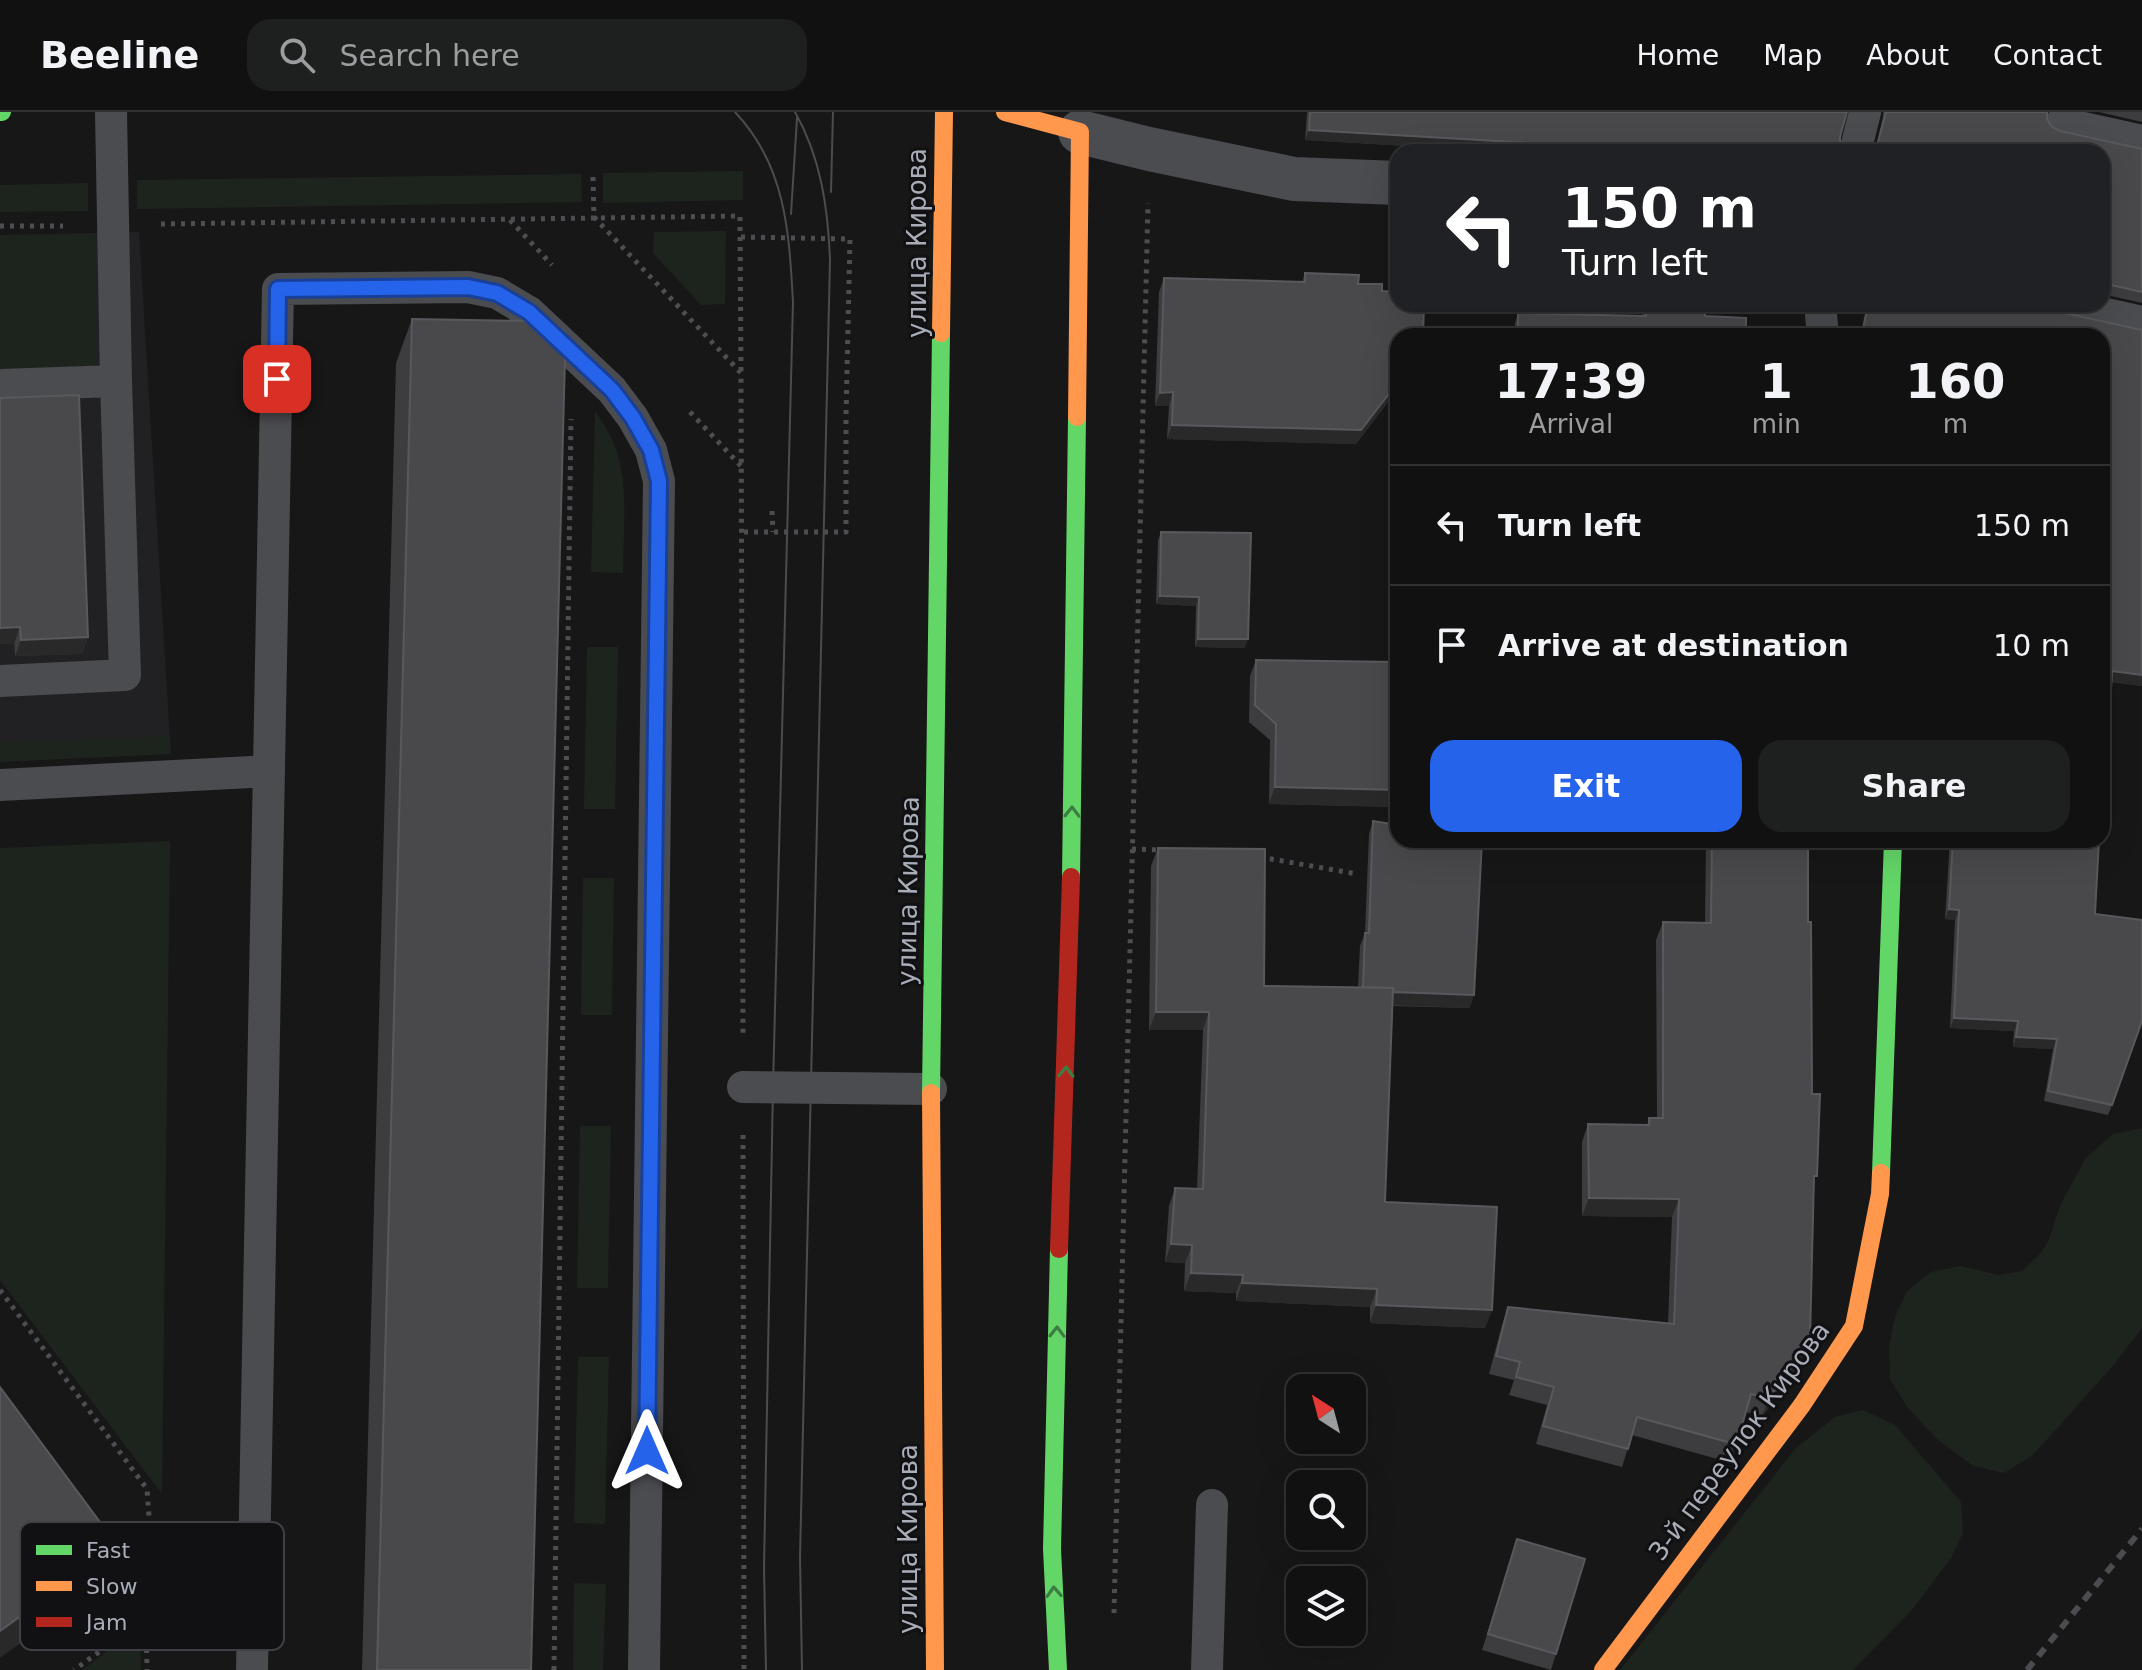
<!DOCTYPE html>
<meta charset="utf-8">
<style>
body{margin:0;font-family:"DejaVu Sans",sans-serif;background:#1e1f1f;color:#f1f3f6;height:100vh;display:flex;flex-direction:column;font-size:30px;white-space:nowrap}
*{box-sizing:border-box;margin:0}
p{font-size:26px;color:#9c9d9f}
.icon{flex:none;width:44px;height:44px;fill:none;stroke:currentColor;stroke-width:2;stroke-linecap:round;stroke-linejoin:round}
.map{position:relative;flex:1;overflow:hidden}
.details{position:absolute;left:1390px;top:216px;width:720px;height:520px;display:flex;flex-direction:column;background:#111;border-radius:24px;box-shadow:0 8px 32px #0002,0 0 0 2px #303131}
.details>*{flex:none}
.top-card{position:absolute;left:1390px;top:32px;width:720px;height:168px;border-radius:24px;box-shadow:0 8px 32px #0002,0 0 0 2px #303131;background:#202124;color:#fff;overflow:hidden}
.needle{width:52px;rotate:324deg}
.fabs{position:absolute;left:1286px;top:1262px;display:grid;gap:16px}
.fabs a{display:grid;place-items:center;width:80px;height:80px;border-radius:16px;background:#111;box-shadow:0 8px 32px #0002,0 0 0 2px #303131;font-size:40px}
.pin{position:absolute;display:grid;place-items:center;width:68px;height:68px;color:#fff;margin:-34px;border-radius:16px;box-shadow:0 4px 12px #0006}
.me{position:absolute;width:88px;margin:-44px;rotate:0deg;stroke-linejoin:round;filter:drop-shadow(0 0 6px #0008)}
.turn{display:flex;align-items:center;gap:28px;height:168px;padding:0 40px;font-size:36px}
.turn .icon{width:104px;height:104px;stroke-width:2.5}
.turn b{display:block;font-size:56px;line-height:68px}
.eta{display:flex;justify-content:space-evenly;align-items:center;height:136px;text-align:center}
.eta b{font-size:48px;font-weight:700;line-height:56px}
.button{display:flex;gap:16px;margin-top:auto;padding:16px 40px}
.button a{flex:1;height:92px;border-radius:24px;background:#2563eb;color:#fff;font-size:32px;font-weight:700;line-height:92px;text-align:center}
.button a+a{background:#1e1f1f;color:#f1f3f6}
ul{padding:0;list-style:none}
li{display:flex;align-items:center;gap:24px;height:120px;padding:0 40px;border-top:2px solid #303131}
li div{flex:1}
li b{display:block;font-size:30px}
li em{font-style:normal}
header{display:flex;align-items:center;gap:48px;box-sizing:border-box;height:112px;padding:0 40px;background:#111;border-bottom:2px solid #303131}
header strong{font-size:38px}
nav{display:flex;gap:44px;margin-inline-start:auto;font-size:28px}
.search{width:560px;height:72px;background:#1e1f1f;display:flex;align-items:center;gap:20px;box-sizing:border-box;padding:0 28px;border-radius:24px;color:#9c9d9f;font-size:30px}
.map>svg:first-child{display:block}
.built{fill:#212123}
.green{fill:#1d241e}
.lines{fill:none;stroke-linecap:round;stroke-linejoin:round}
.path{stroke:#4d4e52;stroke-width:5;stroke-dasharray:4 6;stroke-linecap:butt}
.lane{stroke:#4b4c50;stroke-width:32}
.street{stroke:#4b4c50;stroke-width:44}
.fast{stroke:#63d668;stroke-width:18}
.slow{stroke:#ff974d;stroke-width:18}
.jam{stroke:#b3261e;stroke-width:18}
.tram{stroke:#4b4c4f;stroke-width:2}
.rail{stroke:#4b4c4f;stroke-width:6;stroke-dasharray:10 8;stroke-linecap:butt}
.wall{fill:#3d3d3f}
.shaded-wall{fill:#29292a}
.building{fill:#49494c;stroke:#58595d;stroke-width:2}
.oneway{stroke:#3e7d42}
.route-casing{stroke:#184099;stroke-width:20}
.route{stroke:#2563eb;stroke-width:14}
.labels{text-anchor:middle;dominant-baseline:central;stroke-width:6;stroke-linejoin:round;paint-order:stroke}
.street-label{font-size:26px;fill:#a8adb8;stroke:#111113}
.key{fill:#111113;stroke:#3e4045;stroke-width:2}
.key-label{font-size:22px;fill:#a8adb8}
</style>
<header>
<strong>Beeline</strong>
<div class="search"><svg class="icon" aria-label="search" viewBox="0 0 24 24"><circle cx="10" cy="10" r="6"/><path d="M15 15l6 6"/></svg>Search here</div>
<nav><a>Home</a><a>Map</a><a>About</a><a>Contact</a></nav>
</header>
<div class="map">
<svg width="2142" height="1558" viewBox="0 0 2142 1558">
<rect width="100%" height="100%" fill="#171717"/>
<!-- built -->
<path class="built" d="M139,120L170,628L0,635V123Z"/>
<!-- green -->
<path class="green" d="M743,59V88L603,91V61Z
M581,62L582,90L137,97V68Z
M88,71V99L0,100V73Z
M726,119L725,192L701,193L653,141L654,120Z
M95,122L96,257L0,260V124Z
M595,299C603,311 611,323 616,337C629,376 623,420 623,461L591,460Z
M587,535H618L615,697H584Z
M170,624L171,642L0,650V631Z
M170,729L162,1382L0,1168V736Z
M583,766H614L612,903H581Z
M580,1014H611L608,1176H577Z
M2142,1016V1216L2112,1255L2033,1343L2004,1361L1973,1354L1937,1327L1907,1295L1890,1267L1889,1235L1895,1205L1907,1179L1931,1160L1960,1154L1999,1163L2022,1159L2039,1143L2048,1130L2061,1091L2086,1046L2113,1022Z
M578,1245H609L605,1412L574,1411Z
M1863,1298L1895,1313L1961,1390L1963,1421L1951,1446L1912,1498L1853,1558H1620L1796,1336L1835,1305Z
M574,1471L606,1472L603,1558H573Z
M140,1515L141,1558H82Z"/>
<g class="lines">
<!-- path -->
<path class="path" d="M593,65L594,105L741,261L743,925
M510,108L552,153
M161,112L740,104L741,261
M0,114H63
M741,125L850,127L846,304V420H742
M690,300L741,354
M772,399L773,420
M1132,737L1163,738
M1260,745L1357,762
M743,1023L744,1558
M0,1178L147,1377L156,1499L74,1558
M1114,1501L1148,91
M146,1507L147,1558
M554,1558L571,307"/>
<!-- lane -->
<path class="lane" d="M111,0L116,269
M2061,11L2142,29
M1855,40L1865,0
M1820,192L1823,224
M2061,192L2142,210
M0,273L116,269L125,563L0,569
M0,673L269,659
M743,975L931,977
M252,1558L278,177L468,175L497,181L529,200L612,278L633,306L651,338L659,369L644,1558
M1207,1558L1212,1393"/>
<!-- street -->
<path class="street" d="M1080,20L1149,37L1294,67L1398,71"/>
<!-- fast -->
<path class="fast" d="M0,0H2
M1071,765L1077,305
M931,981L941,221
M1881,1061L1893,728
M1058,1558L1052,1437L1059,1137"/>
<!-- slow -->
<path class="slow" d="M1005,0L1080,20L1077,305
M941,221L944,0
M931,981L935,1558
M1603,1558L1802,1293L1854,1214L1880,1082L1881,1061"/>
<!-- jam -->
<path class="jam" d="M1059,1137L1071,765"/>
<!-- tram -->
<path class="tram" d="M735,0C786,54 789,120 793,190L773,975L764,1456L766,1558
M795,0C821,46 828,96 830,148L800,1446L802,1558
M831,80L833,0
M791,102L797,6"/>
<!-- rail -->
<path class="rail" d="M2027,1558L2142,1417"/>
</g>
<!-- wall -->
<path class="wall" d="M1307,0H1847L1840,25V34L1844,40H1511L1305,28Z
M1883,0H2047V7L2052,15L2060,19L2142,37V191L2102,182V40L1875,38L1883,5Z
M2099,0H2142V10Z
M1305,161L1358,172L1382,179L1398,224V277L1356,332L1167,327L1169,294H1155L1159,180L1164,166L1302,170Z
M1643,192H1705V204L1746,224H1514L1515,211L1518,201L1642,204Z
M1867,192H2050L2052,196L2060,200L2142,218V574L2111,570L2102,224H1860Z
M412,207L531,1558H362L396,251Z
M0,286L88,525L82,542L15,544Z
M1397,356L1398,428H1391V372Z
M1161,420L1245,536L1195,535L1196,494L1156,492L1158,428Z
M1256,548L1396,695L1269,692L1270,628L1249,610L1250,564Z
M1373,709L1470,896L1393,894L1385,1090L1492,1198L1485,1216L1370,1211V1195L1236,1189V1181L1184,1179L1185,1151L1165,1150L1169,1094L1175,1076L1197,1077L1203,918H1149L1151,754L1158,736L1264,874L1358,875L1360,834L1365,821L1369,722Z
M1706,728H1808V810L1814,1074L1803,1244L1782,1279L1762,1304L1746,1300L1738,1327L1731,1345L1728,1350L1632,1323L1622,1355L1536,1332L1547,1293L1509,1283L1514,1268L1489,1262L1502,1213L1508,1195L1668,1211L1672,1105L1582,1104V1030L1588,1012L1647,1013L1649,1006H1657L1656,828L1663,810L1705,811Z
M1950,728H2099L2095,802L2112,993L2108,1003L2044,989L2053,937L2013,935L2014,919L1950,916L1955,808L1945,807Z
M0,1275L121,1451L108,1487L61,1523L51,1509Z
M1517,1427L1556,1542L1551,1558L1482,1538Z"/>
<!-- shaded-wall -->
<path class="shaded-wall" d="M1309,18L1649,38L1648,40H1511L1305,28Z
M1398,270V277L1356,332L1167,327L1172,313Z
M1173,280L1169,294H1155L1160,281Z
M1397,411L1398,428H1391Z
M1160,484L1199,485L1196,494L1156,492Z
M20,515L14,532H0V516Z
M88,525L82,542L15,544L21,528Z
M1198,527H1248L1245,536L1195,535Z
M2112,559L2142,563V574L2108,569Z
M1275,675L1398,678V690L1396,695L1269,692Z
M1949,797L1959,798L1955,808L1945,807Z
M1362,879L1474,883L1470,896L1358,892Z
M1156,900H1209L1203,918H1149Z
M1954,906L2018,909L2014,919L1950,916Z
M2016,925L2057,927L2053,937L2013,935Z
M1589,1086L1679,1087L1672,1105L1582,1104Z
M1171,1132L1192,1133L1185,1151L1165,1150Z
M1191,1161L1243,1163L1236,1181L1184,1179Z
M1242,1171L1377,1177L1370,1195L1236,1189Z
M1376,1193L1492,1198L1485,1216L1370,1211Z
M1810,1226L1803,1244L1782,1279L1762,1304L1769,1286Z
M1738,1327L1731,1345L1728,1350L1735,1332Z
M117,1433L106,1462L121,1451L108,1487L61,1523L74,1486L111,1437Z
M65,1472L51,1509L0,1546V1519Z"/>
<!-- building -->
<path class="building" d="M1310,0H1847L1840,25V34L1844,40H1649V38L1309,18Z
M1886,0H2047V7L2052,15L2060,19L2142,37V180L2102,171V40H1874L1877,34Z
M1305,161L1359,163L1358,172H1382V179L1398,180V192H1424L1423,224H1398V270L1361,318L1172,313L1173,280L1160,281L1164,166L1305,170Z
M1646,192H1705V204L1746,206V224H1518V201L1646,204Z
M1868,192H2050L2052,196L2060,200L2142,218V563L2112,559L2109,614H2106L2102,683V224H1862Z
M412,207L531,209L565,244L531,1558H377Z
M79,283L88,525L21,528L20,515L0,516V286Z
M1397,356H1398V411H1397Z
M1161,420L1251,421L1248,527H1198L1199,485L1160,484Z
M1256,548L1398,550V678L1275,675L1276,612L1255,593Z
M1373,709L1398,713V728H1482L1474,883L1393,880V876L1363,875L1365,821H1369Z
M1712,728H1808V810H1811L1812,982H1820L1817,1064H1814L1810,1226L1788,1261L1769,1286L1751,1282L1738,1327L1735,1332L1637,1305L1628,1337L1543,1314L1554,1275L1516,1265L1520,1250L1496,1244L1508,1195L1674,1212L1679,1087L1589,1086L1588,1012L1649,1013V1006H1663V810L1711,811Z
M1953,728H2099L2095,802L2142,808V909L2112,993L2048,979L2057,927L2016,925L2018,909L1954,906L1959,798L1949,797Z
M1158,736L1265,737L1264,874L1393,876L1385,1090L1497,1095L1492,1198L1376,1193L1377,1177L1242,1171L1243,1163L1191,1161L1192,1133L1171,1132L1175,1076L1203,1077L1209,900H1156Z
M0,1275L117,1433L111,1437L121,1451L74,1486L65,1472L0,1519Z
M1517,1427L1585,1447L1556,1542L1488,1522Z"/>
<!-- one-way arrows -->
<defs><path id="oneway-chevron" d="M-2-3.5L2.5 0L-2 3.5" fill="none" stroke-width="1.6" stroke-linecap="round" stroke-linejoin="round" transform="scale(2)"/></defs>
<g class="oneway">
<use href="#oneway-chevron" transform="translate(1072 700) rotate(-89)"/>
<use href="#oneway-chevron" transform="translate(1066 960) rotate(-88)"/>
<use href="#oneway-chevron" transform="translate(1057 1220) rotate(-89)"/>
<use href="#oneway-chevron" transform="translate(1054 1480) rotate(-93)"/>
</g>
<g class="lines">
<!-- route casing -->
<g class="route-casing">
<path id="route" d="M277,267L278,177L468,175L497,181L529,200L612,278L633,306L651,338L659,369L647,1339"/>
</g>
<!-- route -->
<use href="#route" class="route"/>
</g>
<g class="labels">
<!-- street labels -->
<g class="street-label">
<text transform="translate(917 131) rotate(-90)">улица Кирова</text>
<text transform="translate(908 779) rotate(-89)">улица Кирова</text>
<text transform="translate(1739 1329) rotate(-54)">3-й переулок Кирова</text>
<text transform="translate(908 1427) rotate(-90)">улица Кирова</text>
</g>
</g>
<!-- legend -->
<rect x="20" y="1410" width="264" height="128" rx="12" class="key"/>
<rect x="36" y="1433" width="36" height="10" fill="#63d668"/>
<rect x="36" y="1469" width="36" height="10" fill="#ff974d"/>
<rect x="36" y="1505" width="36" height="10" fill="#b3261e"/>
<g class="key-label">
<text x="86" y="1446">Fast</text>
<text x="86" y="1482">Slow</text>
<text x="86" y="1518">Jam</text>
</g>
</svg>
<div class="fabs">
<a><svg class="needle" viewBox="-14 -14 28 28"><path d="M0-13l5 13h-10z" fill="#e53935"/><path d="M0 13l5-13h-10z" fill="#9c9d9f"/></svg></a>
<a><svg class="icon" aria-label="search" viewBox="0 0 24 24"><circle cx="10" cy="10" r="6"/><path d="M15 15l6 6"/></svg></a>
<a><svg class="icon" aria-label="layers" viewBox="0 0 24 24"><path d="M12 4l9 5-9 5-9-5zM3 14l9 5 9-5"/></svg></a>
</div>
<div class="pin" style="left:277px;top:267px;background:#d93025"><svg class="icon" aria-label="arrive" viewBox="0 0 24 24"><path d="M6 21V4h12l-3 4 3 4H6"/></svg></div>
<svg class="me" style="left:647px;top:1339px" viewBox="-20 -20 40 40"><path d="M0-17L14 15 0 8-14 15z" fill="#2563eb" stroke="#fff" stroke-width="4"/></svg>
<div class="top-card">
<div class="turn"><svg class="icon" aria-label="left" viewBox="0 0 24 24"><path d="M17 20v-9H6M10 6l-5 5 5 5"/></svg><div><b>150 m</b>Turn left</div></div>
</div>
<section class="details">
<div class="eta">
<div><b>17:39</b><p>Arrival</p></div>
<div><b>1</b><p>min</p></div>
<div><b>160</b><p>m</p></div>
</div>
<ul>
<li><svg class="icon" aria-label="left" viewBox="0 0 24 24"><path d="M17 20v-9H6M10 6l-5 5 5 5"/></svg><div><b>Turn left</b></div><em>150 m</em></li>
<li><svg class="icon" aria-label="arrive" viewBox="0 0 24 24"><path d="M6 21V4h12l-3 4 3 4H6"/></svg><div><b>Arrive at destination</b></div><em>10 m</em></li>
</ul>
<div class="button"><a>Exit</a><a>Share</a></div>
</section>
</div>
